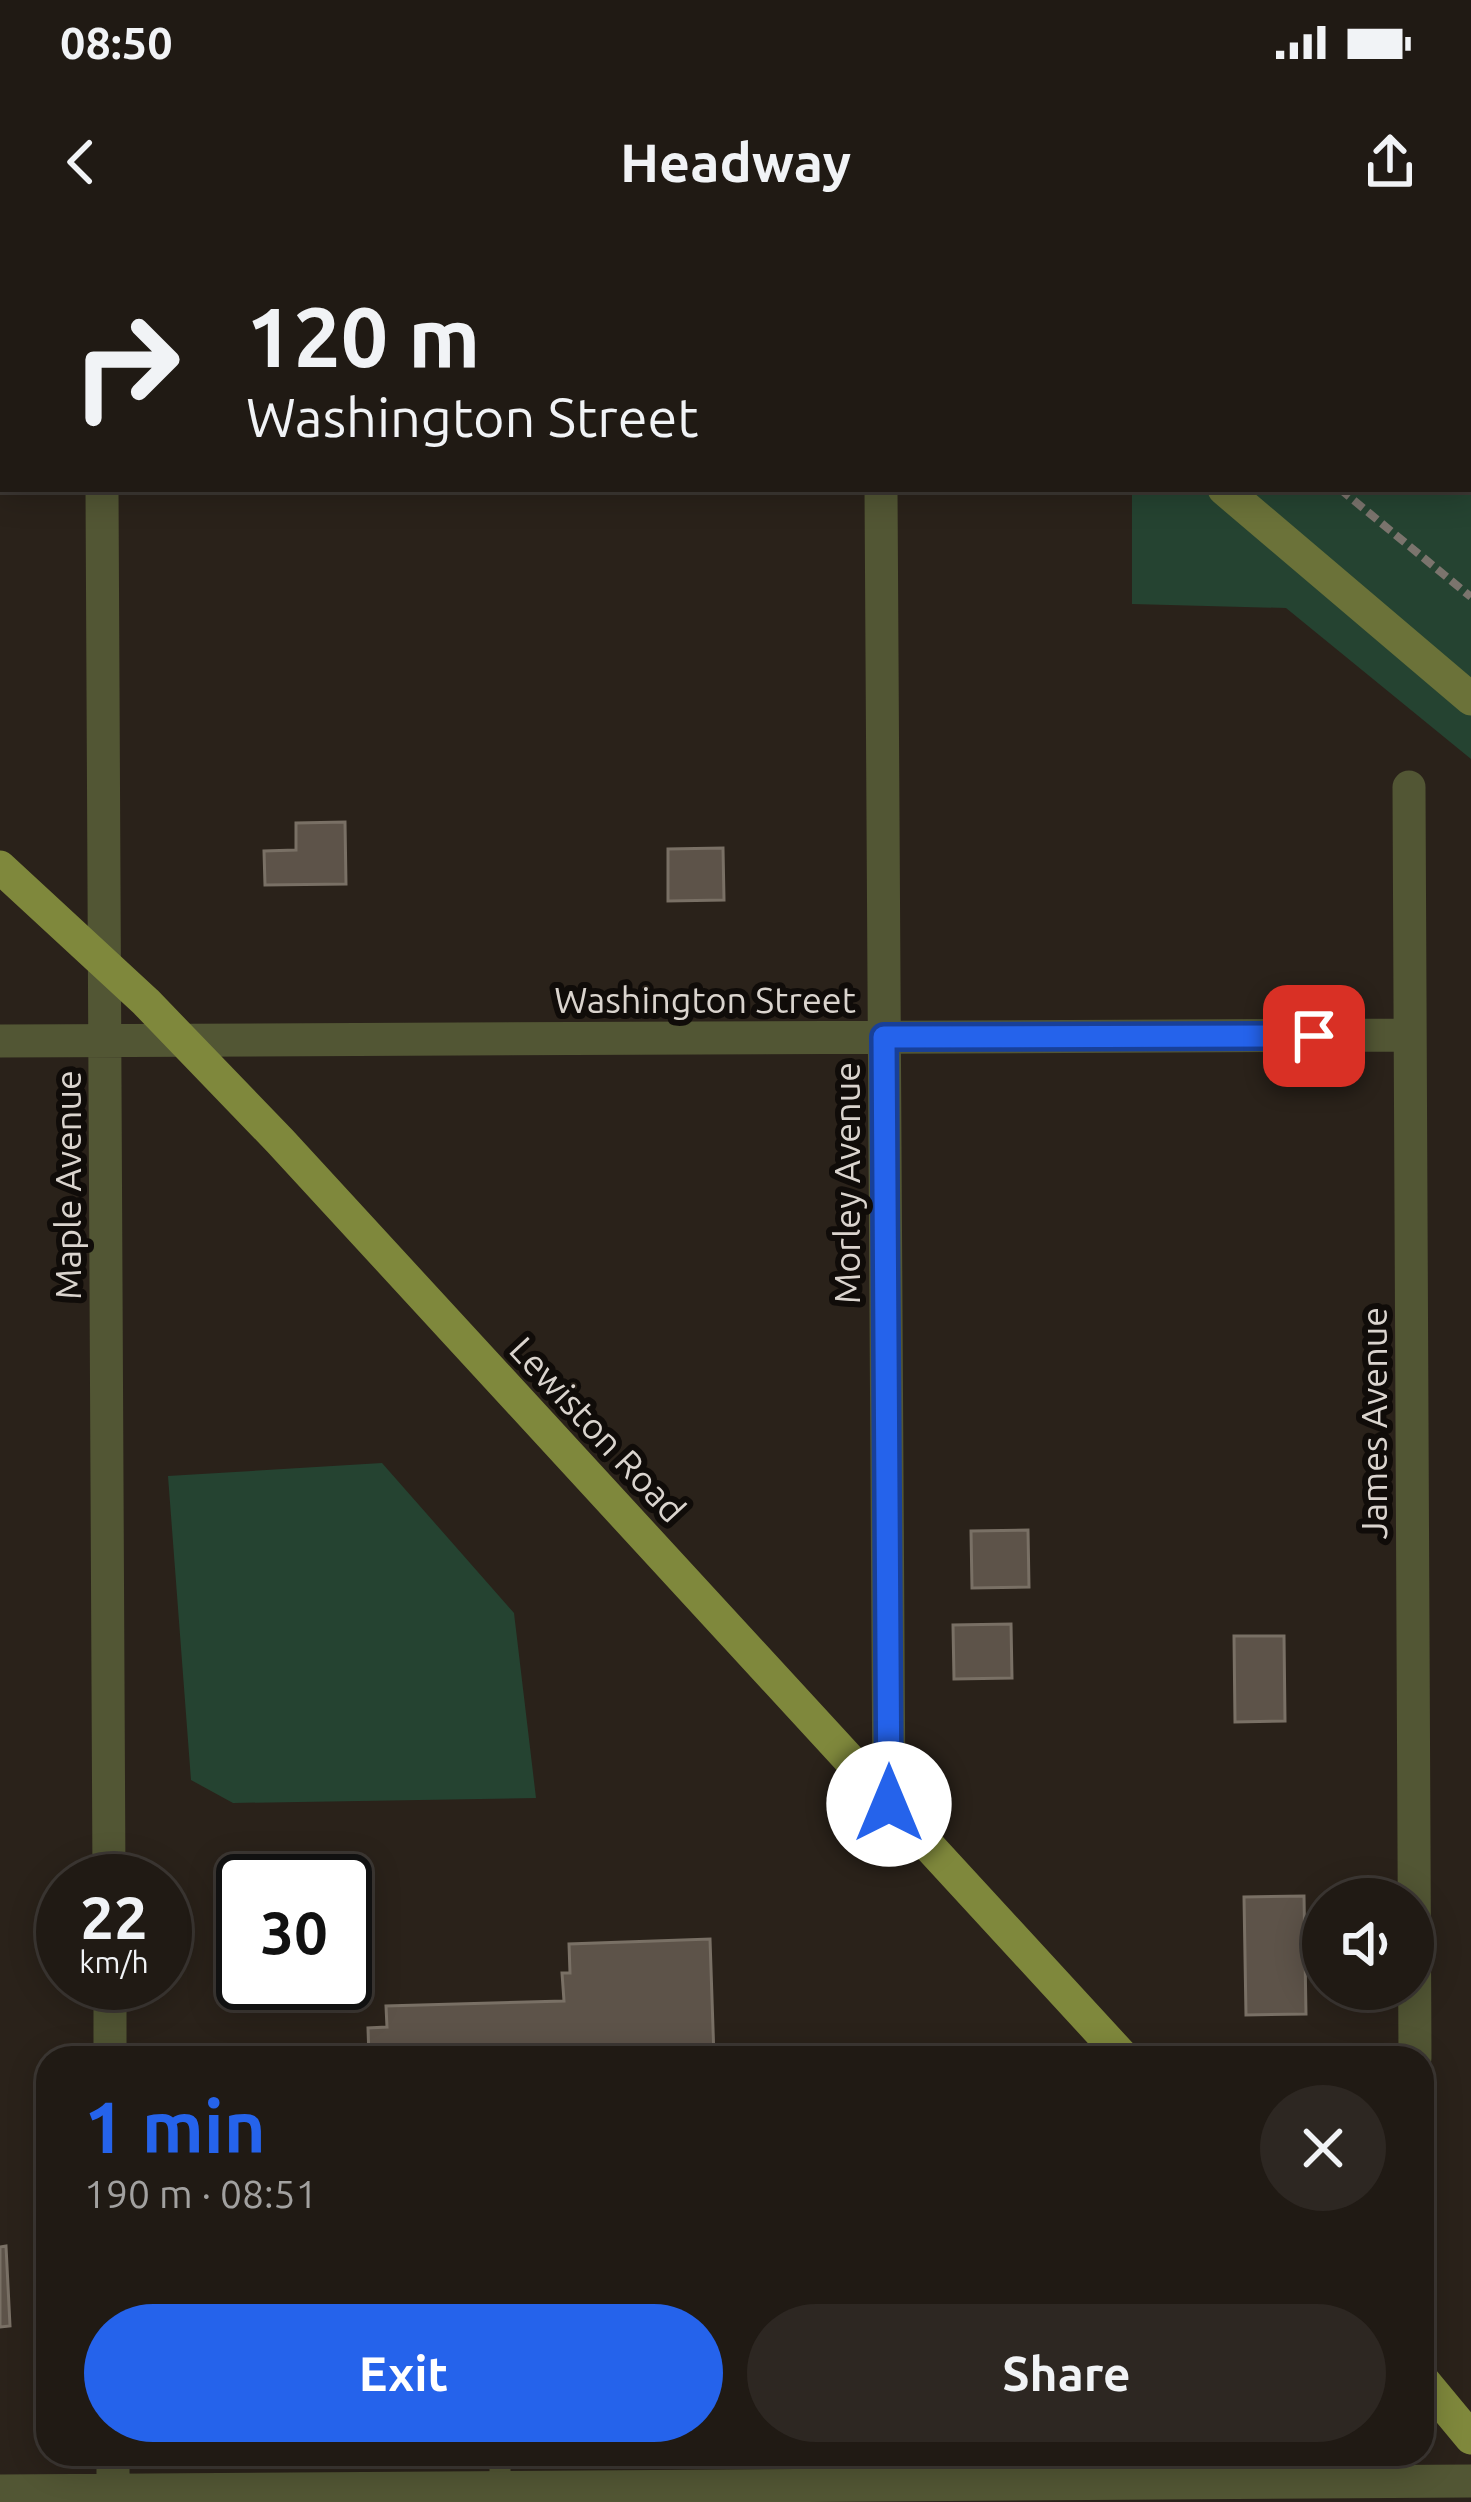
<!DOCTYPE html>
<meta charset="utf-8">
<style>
body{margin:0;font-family:Ubuntu,sans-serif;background:#2d2722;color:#f1f3f6;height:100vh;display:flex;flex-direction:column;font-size:45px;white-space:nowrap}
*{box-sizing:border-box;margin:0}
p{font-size:39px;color:#a2a1a0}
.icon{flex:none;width:66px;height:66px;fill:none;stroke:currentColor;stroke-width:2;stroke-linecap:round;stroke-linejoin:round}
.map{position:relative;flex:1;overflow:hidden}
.drawer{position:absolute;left:36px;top:1806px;width:1398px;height:420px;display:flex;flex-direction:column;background:#201a14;border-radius:36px;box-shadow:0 6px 30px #0003,0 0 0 3px #3d3834}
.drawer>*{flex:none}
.hud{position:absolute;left:0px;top:0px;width:1473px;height:252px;box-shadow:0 6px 30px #0003,0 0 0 3px #3d3834;background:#201a14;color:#f1f3f6;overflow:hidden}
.tools{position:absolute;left:1302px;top:1638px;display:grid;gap:24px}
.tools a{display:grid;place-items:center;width:132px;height:132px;border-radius:50%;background:#201a14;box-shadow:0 6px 30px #0003,0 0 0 3px #3d3834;font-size:60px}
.speed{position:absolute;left:36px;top:1614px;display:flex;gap:24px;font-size:60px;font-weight:700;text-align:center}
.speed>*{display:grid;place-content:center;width:156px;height:156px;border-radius:50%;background:#201a14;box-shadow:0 6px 30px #0003,0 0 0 3px #3d3834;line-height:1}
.speed small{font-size:30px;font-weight:400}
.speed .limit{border:6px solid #111;border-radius:18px;background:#fff;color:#111}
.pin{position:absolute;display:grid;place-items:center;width:102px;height:102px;color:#fff;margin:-51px;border-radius:24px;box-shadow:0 6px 18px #0006}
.me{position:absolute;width:132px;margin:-66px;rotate:0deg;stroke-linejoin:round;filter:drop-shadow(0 0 9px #0008)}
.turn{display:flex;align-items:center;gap:42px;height:252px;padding:0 48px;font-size:54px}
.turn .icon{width:156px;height:156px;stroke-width:2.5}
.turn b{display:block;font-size:84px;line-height:102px}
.round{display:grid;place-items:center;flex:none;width:126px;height:126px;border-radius:63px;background:#2d2722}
.overview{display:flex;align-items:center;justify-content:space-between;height:204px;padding:0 48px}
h1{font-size:72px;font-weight:700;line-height:90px;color:#2563eb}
.button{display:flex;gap:24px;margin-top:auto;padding:24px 48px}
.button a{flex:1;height:138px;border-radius:72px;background:#2563eb;color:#fff;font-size:48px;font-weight:700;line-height:138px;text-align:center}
.button a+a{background:#2d2722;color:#f1f3f6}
.status{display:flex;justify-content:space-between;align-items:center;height:84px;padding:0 60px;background:#201a14;direction:ltr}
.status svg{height:33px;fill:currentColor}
header{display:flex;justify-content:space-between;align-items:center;height:156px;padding:0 48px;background:#201a14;font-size:54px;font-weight:700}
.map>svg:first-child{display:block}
.green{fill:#254331}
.building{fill:#5d5349;stroke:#797065;stroke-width:3}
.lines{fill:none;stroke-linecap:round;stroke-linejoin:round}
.path{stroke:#7b746d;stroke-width:8;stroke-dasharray:12 6;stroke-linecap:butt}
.service{stroke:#525634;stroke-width:21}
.minor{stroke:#525634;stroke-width:33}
.secondary{stroke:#6b7239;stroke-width:33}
.primary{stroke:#7f883c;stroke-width:33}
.route-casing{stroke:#184099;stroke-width:30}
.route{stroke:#2563eb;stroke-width:21}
.labels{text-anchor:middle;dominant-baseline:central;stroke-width:12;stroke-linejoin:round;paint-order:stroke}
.street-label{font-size:36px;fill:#dad4ce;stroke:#100c09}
</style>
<div class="status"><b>08:50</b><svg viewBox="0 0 49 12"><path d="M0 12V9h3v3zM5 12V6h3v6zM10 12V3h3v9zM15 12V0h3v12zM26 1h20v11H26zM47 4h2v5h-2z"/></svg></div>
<header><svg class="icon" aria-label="back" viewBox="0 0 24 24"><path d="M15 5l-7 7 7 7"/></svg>Headway<svg class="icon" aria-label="share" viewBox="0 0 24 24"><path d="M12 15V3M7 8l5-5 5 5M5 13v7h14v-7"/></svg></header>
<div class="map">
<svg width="1471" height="2262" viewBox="0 0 1471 2262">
<rect width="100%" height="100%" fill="#2a221a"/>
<!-- green -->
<path class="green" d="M691,0H1471V519L1286,368L1132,364V249H1470V3Z
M382,1223L514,1373L536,1558L233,1563L191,1540L168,1236Z"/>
<!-- building -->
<path class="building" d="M345,582L346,644L265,645L264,611L296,610V583Z
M723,608L724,660L668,661V609Z
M1028,1290L1029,1347L972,1348L971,1291Z
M1011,1384L1012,1438L954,1439L953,1385Z
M1234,1396H1284L1285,1481L1235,1482Z
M1304,1656L1306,1774L1246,1775L1244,1657Z
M710,1699L714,1818H369L368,1788L387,1787L386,1766L564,1761L562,1733H570L569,1704Z
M6,2006L10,2086L0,2087V2007Z"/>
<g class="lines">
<!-- path -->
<path class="path" d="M1090,0L1092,3
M1359,0L1361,3
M1470,134L1471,135
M1340,249L1471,357"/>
<!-- service -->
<path class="service" d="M500,2214V2248
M801,2214L803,2246
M914,2214L915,2245"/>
<!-- minor -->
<path class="minor" d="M100,0V3
M664,0V3
M0,5H3
M102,249L109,1641
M881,249L889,1564
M1409,547L1415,1818
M0,801L1410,795
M110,1743V1818
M113,2214V2262
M0,2251L1471,2241"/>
<!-- secondary -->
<path class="secondary" d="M994,0L997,3
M1224,249L1471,459"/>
<!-- primary -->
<path class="primary" d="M0,627L146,762L280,901L1124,1818
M1422,2139L1471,2198"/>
</g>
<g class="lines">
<!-- route casing -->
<g class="route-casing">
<path id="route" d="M889,1564L884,797L1314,796"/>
</g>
<!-- route -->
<use href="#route" class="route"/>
</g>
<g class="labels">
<!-- street labels -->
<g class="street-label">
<text x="705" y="759">Washington Street</text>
<text transform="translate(846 943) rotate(-90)">Morley Avenue</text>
<text transform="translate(67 945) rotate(-90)">Maple Avenue</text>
<text transform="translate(1373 1183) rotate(-90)">James Avenue</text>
<text transform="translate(598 1189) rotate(47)">Lewiston Road</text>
</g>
</g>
</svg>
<div class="tools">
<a><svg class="icon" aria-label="sound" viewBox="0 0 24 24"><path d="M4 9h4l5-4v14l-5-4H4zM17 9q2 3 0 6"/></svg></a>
</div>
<div class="speed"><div>22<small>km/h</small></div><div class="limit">30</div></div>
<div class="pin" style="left:1314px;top:796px;background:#d93025"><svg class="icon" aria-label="arrive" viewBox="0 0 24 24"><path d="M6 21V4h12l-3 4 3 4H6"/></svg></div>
<svg class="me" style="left:889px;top:1564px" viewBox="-20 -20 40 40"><circle r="19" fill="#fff"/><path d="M0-13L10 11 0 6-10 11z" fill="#2563eb"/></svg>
<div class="hud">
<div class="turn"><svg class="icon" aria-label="right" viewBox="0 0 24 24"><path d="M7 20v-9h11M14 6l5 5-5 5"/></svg><div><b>120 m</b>Washington Street</div></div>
</div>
<section class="drawer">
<div class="overview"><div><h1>1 min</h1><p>190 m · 08:51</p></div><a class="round"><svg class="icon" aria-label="close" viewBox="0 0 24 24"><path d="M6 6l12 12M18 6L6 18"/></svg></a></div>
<div class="button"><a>Exit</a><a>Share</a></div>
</section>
</div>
